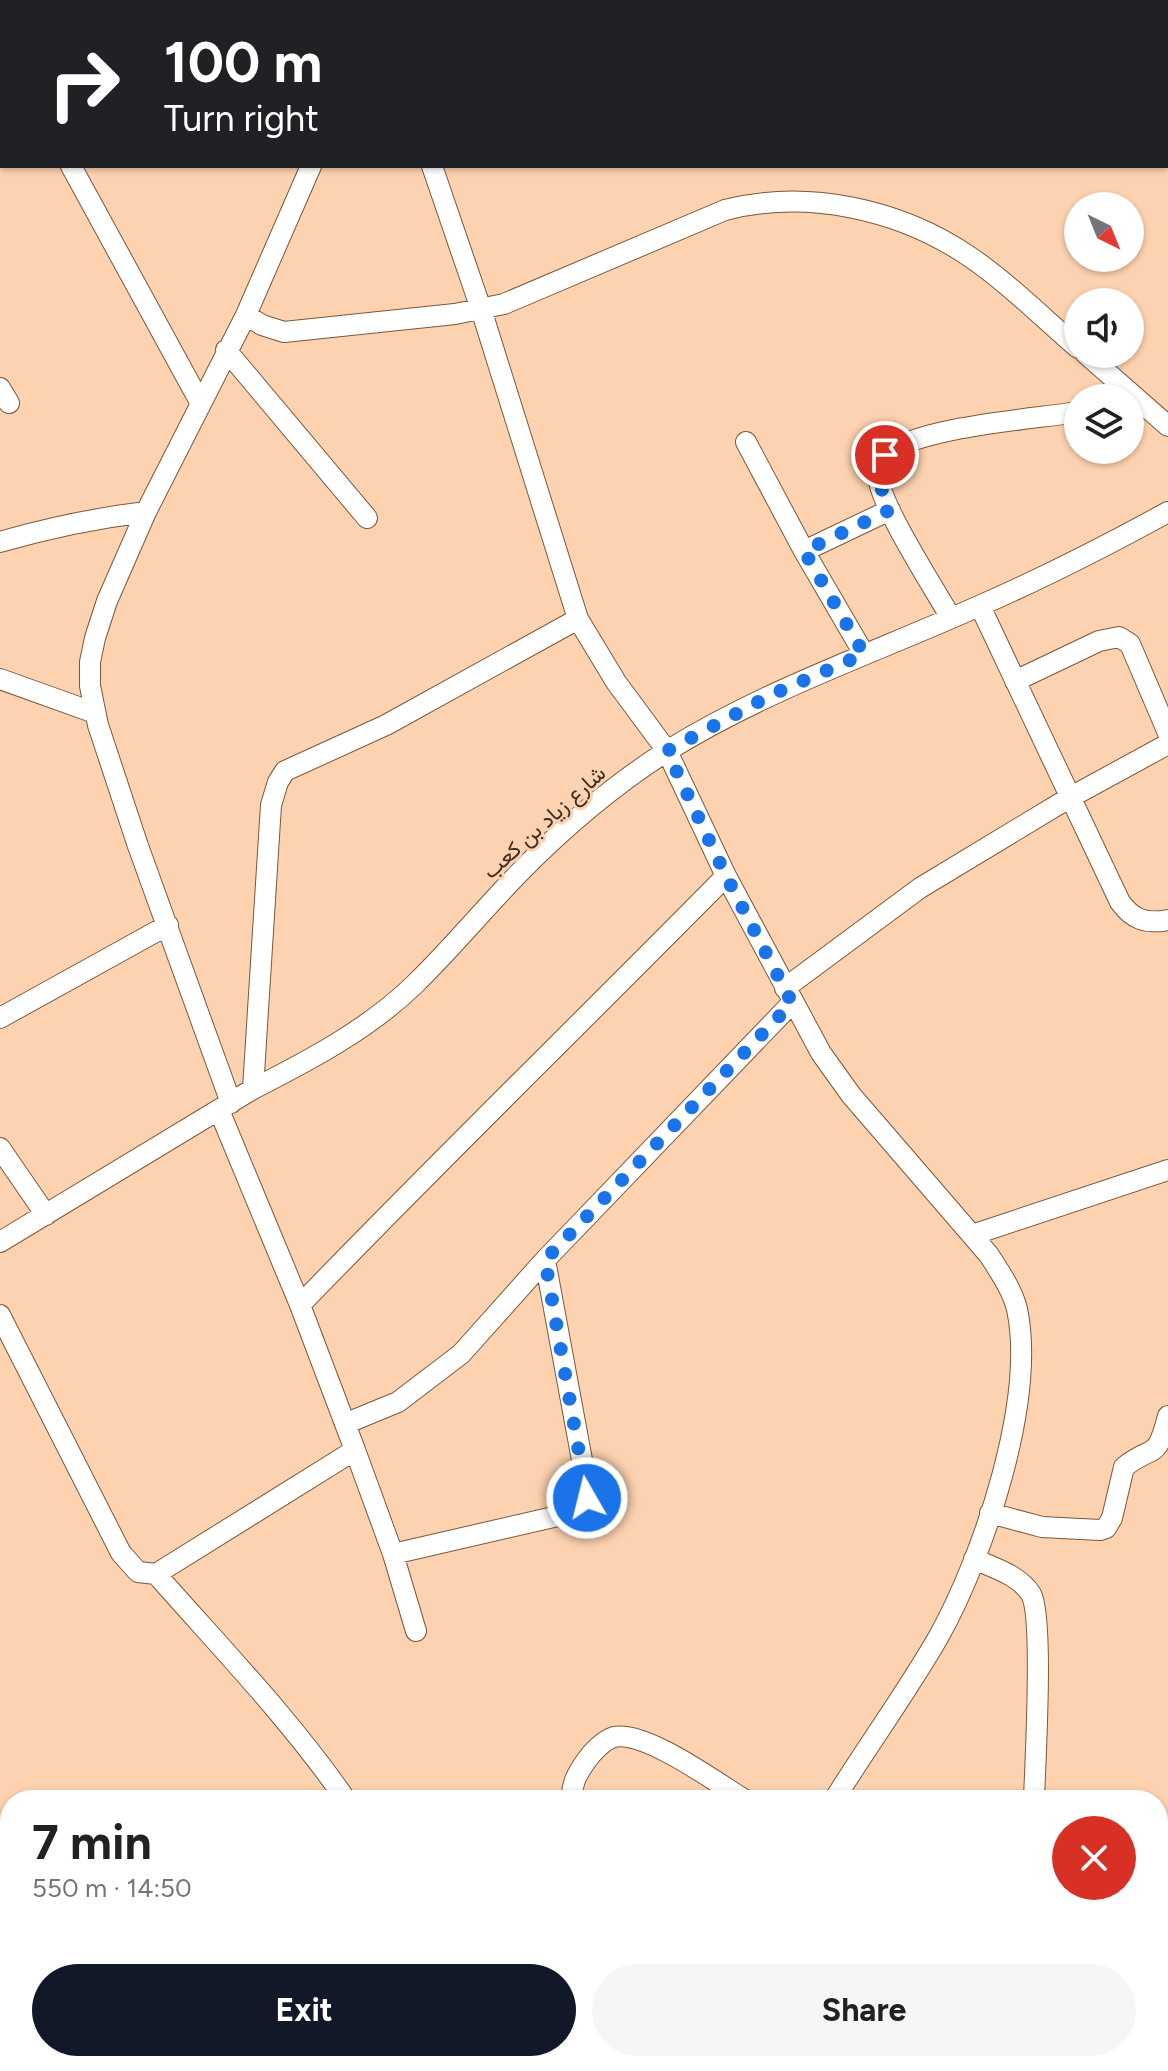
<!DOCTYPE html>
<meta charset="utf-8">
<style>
body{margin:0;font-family:Figtree,Vazirmatn,sans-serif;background:#f6f6f6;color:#202124;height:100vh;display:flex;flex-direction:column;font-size:30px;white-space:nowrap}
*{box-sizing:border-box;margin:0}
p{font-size:26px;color:#757577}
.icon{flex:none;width:44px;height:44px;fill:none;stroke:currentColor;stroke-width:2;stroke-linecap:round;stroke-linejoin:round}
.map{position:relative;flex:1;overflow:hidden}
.details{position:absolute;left:0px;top:1790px;width:1168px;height:282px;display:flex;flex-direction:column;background:#fff;border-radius:32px 32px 0 0;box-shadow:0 2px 6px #0004}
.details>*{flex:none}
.banner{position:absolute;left:0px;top:0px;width:1168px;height:168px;box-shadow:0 2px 6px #0004;background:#202124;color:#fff;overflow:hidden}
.needle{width:52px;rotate:137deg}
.controls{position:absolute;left:1064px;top:192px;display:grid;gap:16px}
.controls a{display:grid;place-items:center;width:80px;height:80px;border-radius:50%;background:#fff;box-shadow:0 2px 6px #0004;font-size:40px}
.pin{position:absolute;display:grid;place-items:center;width:68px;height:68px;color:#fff;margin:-34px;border:4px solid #fff;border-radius:50%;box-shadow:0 2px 8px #0007}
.me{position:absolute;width:88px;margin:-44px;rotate:352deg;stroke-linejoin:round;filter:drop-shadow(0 0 6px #0008)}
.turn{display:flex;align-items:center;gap:28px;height:168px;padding:0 32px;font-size:36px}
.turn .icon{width:104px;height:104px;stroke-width:2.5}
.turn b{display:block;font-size:56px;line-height:68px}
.round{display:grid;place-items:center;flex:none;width:84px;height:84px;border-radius:42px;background:#f6f6f6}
.summary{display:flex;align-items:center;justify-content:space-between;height:136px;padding:0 32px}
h1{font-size:48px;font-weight:700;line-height:60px}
.cta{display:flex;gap:16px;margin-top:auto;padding:16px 32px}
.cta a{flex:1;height:92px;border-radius:48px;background:#111827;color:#fff;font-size:32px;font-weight:700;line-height:92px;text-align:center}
.cta a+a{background:#f6f6f6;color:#202124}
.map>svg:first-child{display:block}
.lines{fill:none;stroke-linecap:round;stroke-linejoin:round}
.minor-casing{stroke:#7c5738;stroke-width:22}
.major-casing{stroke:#7c5738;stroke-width:26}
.minor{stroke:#fff;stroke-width:20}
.major{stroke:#fff;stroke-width:24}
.route{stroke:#1a73e8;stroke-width:14;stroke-dasharray:0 25.2}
.labels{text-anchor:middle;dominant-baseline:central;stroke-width:6;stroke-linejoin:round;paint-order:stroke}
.street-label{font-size:22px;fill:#3f2e21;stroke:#fdd2b0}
</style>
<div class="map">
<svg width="1168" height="2071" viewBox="0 0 1168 2071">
<rect width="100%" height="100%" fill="#fdd2b0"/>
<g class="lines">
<!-- minor casing -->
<g class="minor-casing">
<path id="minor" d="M71,166L201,404
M432,166L481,309L578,619L616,682L667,751L726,876L821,1053L851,1095L989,1255C999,1271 1012,1289 1017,1309C1036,1400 984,1555 939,1636C907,1692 868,1745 834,1800
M246,315L262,325L284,332L455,314L504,304L725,210C807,189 900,209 970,257C1007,282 1043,318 1078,348
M226,350L367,518
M1086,354L1168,426
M0,388L9,403
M746,442L804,551L864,654
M0,542C48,528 96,518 146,512
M804,551L890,510
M980,606L1120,902C1133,920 1146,924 1168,920
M951,618C934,588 880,505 878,476C878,467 880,460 887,454C918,427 1034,419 1078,412
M0,679L95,713
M1015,681L1099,641L1119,637L1130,644L1168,733
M785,988L920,888L1069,798L1168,744
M0,1018L168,925
M253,1089L271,805L278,782L285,771L386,725L578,619
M231,1103L138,846L98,725L90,686V662L95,638L107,601L146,512L246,315L311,166
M0,1148L46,1215
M972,1235L1168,1170
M0,1242L253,1089C310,1060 369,1029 415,984C451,949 483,910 518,874C562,829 614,785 667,751C765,690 874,653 979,606C1043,578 1106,546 1168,512
M300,1305C440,1160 584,1020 726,876
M0,1315L121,1553L138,1572L156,1574L355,1450L300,1305L219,1110
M347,1423L398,1402L461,1354L545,1260L792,1003
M355,1450L393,1554L584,1510L587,1498L582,1460L545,1260
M990,1513L1042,1527L1100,1530L1106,1528L1112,1518L1124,1467C1154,1443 1156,1463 1168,1416
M393,1554L416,1631
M974,1559C994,1568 1019,1575 1031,1594C1044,1617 1035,1765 1034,1800
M156,1574C221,1648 290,1719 346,1800
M572,1800C571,1784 577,1774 586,1761C592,1752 604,1740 614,1737C645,1730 717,1783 745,1800
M498,2062L503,2071
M737,2062L749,2071
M1037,2062V2071
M659,2071L665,2062"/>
</g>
<!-- major casing -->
<g class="major-casing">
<path id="major" d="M306,0L308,2
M165,2L169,0
M263,2L276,0
M349,2L353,0
M0,115L2,114
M0,147L2,146"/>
</g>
<!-- minor -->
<use href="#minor" class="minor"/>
<!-- major -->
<use href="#major" class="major"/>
</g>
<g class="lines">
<!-- route -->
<path class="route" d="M587,1498L545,1260L792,1003L726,876L667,751L771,695L864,654L804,551L890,510C882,490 873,475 885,455"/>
</g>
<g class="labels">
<!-- street labels -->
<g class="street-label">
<text transform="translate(544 822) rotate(-42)">شارع زياد بن كعب</text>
</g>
</g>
</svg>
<div class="controls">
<a><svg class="needle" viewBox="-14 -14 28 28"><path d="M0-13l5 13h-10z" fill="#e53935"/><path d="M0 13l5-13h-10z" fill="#757577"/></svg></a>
<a><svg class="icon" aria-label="sound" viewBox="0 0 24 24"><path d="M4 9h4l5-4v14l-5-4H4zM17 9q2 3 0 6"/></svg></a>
<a><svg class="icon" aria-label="layers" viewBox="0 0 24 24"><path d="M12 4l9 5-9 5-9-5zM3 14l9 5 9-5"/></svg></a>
</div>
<div class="pin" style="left:885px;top:455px;background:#d93025"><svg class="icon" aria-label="arrive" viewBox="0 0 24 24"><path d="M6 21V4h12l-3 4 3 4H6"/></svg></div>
<svg class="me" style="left:587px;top:1498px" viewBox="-20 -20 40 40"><circle r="17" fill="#1a73e8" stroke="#fff" stroke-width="3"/><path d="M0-11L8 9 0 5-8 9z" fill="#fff"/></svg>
<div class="banner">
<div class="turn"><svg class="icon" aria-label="right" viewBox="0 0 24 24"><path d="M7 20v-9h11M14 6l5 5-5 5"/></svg><div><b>100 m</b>Turn right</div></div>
</div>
<section class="details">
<div class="summary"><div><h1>7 min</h1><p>550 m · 14:50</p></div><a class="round" style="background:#d93025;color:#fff"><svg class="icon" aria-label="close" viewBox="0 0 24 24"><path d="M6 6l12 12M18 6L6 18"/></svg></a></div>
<div class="cta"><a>Exit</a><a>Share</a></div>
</section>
</div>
